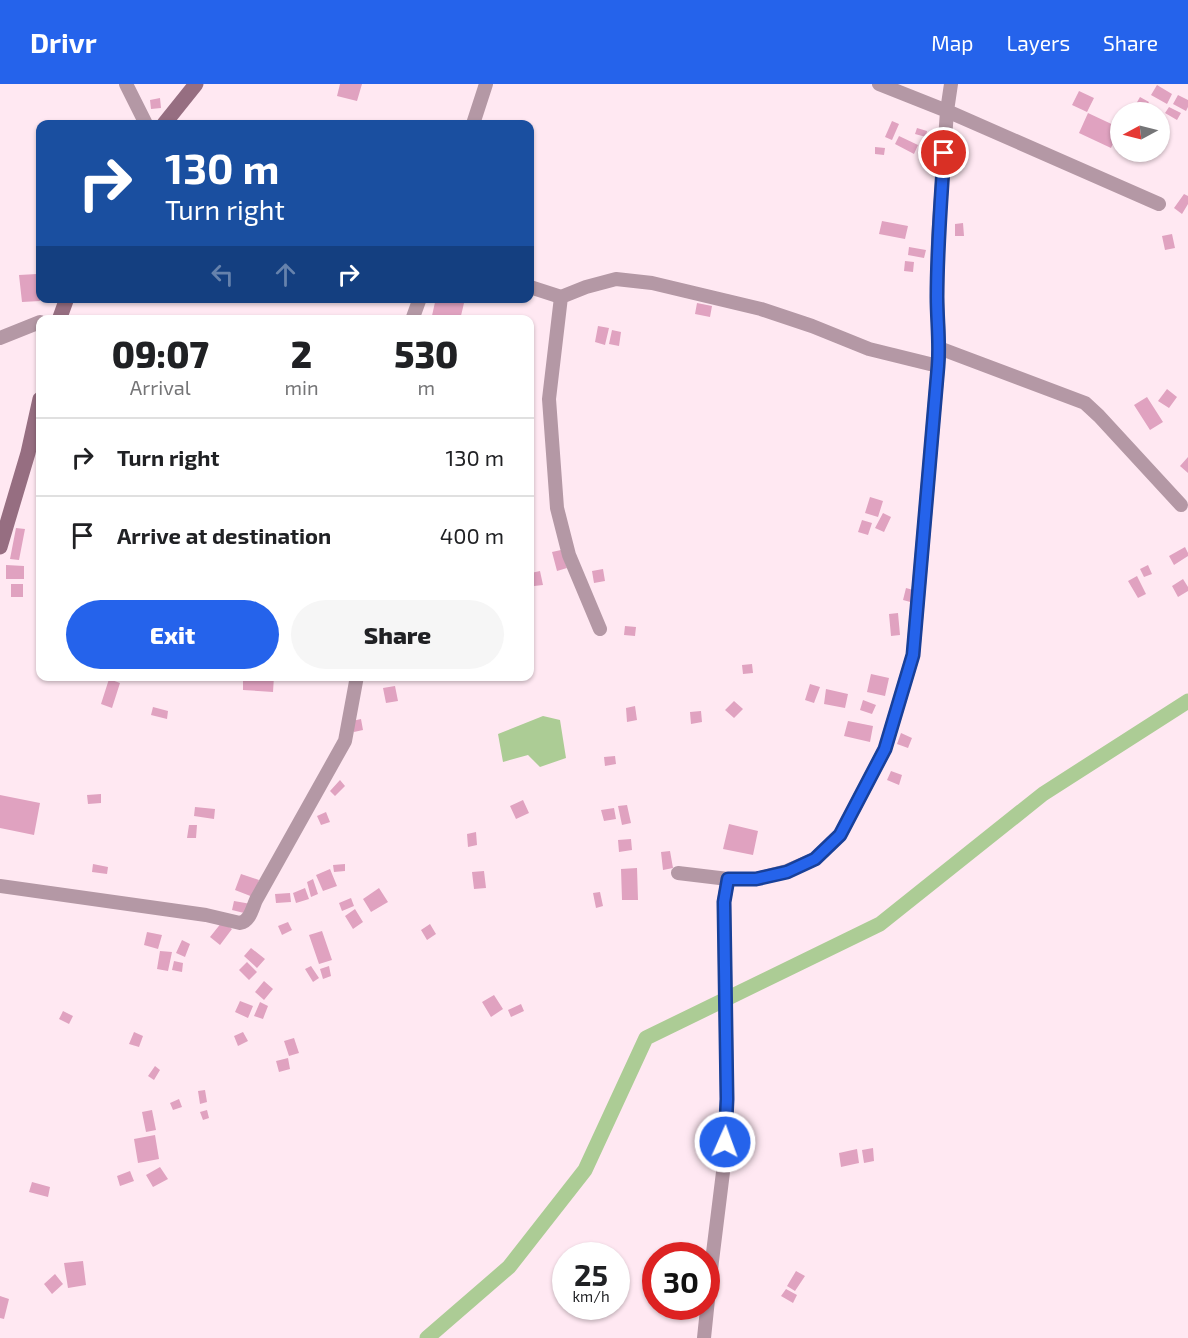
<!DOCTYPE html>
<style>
body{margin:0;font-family:"Exo 2",sans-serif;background:#f6f6f6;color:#202124;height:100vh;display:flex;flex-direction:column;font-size:22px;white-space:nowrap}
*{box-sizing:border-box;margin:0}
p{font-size:20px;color:#757577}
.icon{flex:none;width:33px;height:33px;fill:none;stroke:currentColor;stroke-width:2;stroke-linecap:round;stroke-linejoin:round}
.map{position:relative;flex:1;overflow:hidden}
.sheet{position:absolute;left:36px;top:231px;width:498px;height:366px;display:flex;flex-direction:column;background:#fff;border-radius:12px;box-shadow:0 2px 4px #0004}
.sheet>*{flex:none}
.banner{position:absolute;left:36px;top:36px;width:498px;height:183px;border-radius:12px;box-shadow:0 2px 4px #0004;background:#1a4fa0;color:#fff;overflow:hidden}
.needle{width:39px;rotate:263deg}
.tools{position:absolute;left:1110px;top:18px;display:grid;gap:12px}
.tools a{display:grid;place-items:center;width:60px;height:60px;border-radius:50%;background:#fff;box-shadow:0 2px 4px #0004;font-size:30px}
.speed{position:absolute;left:552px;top:1158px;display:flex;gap:12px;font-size:30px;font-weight:700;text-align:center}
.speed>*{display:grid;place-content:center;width:78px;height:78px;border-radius:50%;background:#fff;box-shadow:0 2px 4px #0004;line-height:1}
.speed small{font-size:15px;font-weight:400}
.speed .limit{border:9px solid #d22;background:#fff;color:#111}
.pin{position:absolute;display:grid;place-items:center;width:51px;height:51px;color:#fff;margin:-26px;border:3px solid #fff;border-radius:50%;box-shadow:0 2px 6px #0007}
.me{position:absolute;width:66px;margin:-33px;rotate:2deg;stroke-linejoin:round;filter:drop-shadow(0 0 4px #0008)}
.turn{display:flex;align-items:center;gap:21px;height:126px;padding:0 30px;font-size:27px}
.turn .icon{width:78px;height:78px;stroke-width:2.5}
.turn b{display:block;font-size:42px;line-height:51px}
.lanes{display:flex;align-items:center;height:57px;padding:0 30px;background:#0003;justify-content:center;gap:30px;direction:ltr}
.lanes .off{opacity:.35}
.eta{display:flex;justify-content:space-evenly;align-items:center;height:102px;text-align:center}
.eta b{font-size:36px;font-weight:800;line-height:42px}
.action{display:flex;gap:12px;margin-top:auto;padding:12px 30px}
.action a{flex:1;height:69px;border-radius:36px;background:#2563eb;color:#fff;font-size:24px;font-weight:800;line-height:69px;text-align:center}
.action a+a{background:#f6f6f6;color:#202124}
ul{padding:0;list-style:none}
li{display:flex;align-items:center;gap:18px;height:78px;padding:0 30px;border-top:2px solid #e0e0e0}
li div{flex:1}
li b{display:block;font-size:22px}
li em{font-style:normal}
header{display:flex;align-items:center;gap:36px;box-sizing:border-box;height:84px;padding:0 30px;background:#2563eb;color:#fff}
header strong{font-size:28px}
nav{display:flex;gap:33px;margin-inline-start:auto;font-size:21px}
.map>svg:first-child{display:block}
.water{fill:#accc95}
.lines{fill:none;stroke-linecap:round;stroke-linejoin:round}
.canal{stroke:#accc95;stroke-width:15}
.building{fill:#e0a2c0}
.street{stroke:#b498a5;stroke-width:14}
.secondary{stroke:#966e81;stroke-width:15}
.route-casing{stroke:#184099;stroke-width:15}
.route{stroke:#2563eb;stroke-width:10}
</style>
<header>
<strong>Drivr</strong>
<nav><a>Map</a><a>Layers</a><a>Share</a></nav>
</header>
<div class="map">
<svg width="1188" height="1254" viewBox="0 0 1188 1254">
<rect width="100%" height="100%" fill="#ffe8f2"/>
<!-- water -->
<path class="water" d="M543,632L560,636L566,674L540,683L528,671L503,678L498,650Z"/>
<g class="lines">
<!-- canal -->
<path class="canal" d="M427,1254L509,1183L585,1086L646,954L880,840L1043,710L1188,617"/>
</g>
<!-- building -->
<path class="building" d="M340,0H362L357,17L337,12Z
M1157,1L1172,10L1167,20L1151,11Z
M1079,7L1094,14L1087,28L1072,21Z
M1178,11L1188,16V23L1186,27L1173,20Z
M1140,13L1149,18L1143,28H1135L1132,27Z
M160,14L161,24L151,25L150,16Z
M1169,23L1181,29L1177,36L1165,29Z
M1088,29L1120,44L1111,64L1079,49Z
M892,37L899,40L892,56L885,53Z
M917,44L927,47L926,53L915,50Z
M899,52L918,61L914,70L895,60Z
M875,63L885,64L884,71L875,70Z
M1184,110L1188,112V120L1182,130L1174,124Z
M882,137L908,142L905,155L879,150Z
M963,139L964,152H955V140Z
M1172,150L1175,164L1165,166L1162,152Z
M909,163L926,166L924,174L908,171Z
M905,177L914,178L913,188L904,187Z
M37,190L40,217L22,218L19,191Z
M436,214H446L464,219L460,236H431Z
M697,219L712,222L710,233L695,230Z
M598,242L609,244L605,261L595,258Z
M612,246L621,248L619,262L609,260Z
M1167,305L1177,313L1169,324L1158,317Z
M1147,313L1163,338L1150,346L1134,321Z
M1188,373V389L1180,382Z
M870,413L883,417L878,433L865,429Z
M883,429L891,433L884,448L875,444Z
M862,436L872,439L868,451L858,448Z
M16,444L25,445L19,476L10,475Z
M1185,463L1188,469V472L1174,481L1169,472Z
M561,466L567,484L557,487L552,468Z
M6,481L24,482V495H6Z
M1148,481L1152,490L1144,493L1140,485Z
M603,485L605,497L594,499L592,487Z
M540,487L543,501L534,502L531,489Z
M1137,492L1146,510L1138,514L1128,497Z
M1183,495L1188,503V507L1178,513L1172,502Z
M11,500H23V513H11Z
M906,504L917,507L914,519L903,516Z
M898,529L900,551L891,552L889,530Z
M625,542L636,543L635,552L624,551Z
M752,580L753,589L743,590L742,581Z
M871,590L889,594L885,612L867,608Z
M243,592H274L273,608L243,606Z
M109,595L120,599L112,624L101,620Z
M810,600L820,603L814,619L805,616Z
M395,602L398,617L386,619L383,604Z
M826,605L848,610L845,624L824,620Z
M863,616L876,621L872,630L860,626Z
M734,617L743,625L734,634L725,626Z
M635,622L637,636L627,638L626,624Z
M153,623L168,627L167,635L151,631Z
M701,627L702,638L691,640L690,628Z
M361,635L363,646L354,648L352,637Z
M848,637L873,642L870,658L844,652Z
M901,649L912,654L908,664L897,660Z
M615,672L616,680L605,682L604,673Z
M891,687L902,691L899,701L887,696Z
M340,696L345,702L335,712L330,707Z
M101,710V719L88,720L87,711Z
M0,711L40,719L34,751L0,744Z
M523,716L529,729L516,735L510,722Z
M627,721L631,739L622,741L618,722Z
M195,723L215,725L214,735L194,732Z
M614,724L616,735L604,737L601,726Z
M326,728L330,738L321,741L317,732Z
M729,740L758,747L753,771L723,765Z
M189,741H197L196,754H187Z
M476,748L477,761L468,763L467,750Z
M631,755L632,766L619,768L618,756Z
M670,767L673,784L663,786L661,768Z
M93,780L108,783L107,790L92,788Z
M345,780V787L334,788L333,781Z
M637,784L638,816H622L621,785Z
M330,785L337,802L323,807L316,791Z
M484,787L486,804L474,805L472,788Z
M241,790L259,796L253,813L235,806Z
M313,795L318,810L311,813L307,798Z
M305,804L309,815L296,819L293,809Z
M379,804L388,818L371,828L363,815Z
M600,808L603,822L596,824L593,809Z
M290,809L291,818L276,819L275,810Z
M351,814L354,822L342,827L339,819Z
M234,817L251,820L248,830L232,826Z
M355,825L363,838L353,845L345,832Z
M222,838L232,845L220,861L210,853Z
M288,838L292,846L282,851L278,842Z
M430,840L436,850L427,856L421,846Z
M322,847L332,876L319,880L309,851Z
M147,848L162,851L158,865L144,861Z
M182,856L190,860L185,873L176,869Z
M251,864L265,875L257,884L244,872Z
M160,867L172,868L168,887L157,885Z
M174,877L183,879L182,888L172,886Z
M247,878L257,888L249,896L239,886Z
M311,882L319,894L313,898L305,885Z
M329,882L331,892L323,895L320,885Z
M264,897L273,905L264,916L255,908Z
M494,911L503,925L491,933L482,918Z
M240,917L253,922L248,934L235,928Z
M260,918L268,922L263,935L254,932Z
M521,920L524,927L511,933L508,926Z
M63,927L73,932L69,940L59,935Z
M134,948L143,952L139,963L129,960Z
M243,948L248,957L238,962L234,952Z
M294,954L299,969L289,972L284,957Z
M288,974L290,985L279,988L276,977Z
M155,982L160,986L154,996L148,992Z
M205,1006L207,1018L200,1020L198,1007Z
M179,1015L182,1023L173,1026L170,1019Z
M152,1026L156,1046L146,1048L142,1028Z
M207,1026L209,1034L203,1036L200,1028Z
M155,1051L159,1075L138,1079L134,1055Z
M873,1064L874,1077L864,1079L862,1066Z
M857,1065L859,1079L841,1083L839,1069Z
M160,1083L168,1095L153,1103L146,1091Z
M130,1087L134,1097L120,1102L117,1092Z
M32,1098L50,1103L48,1113L29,1108Z
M83,1177L86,1201L68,1204L64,1179Z
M796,1187L805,1192L795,1207L787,1202Z
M55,1190L63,1200L52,1210L44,1200Z
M786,1205L797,1211L793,1219L781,1212Z
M0,1212L9,1215L4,1235L0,1234Z"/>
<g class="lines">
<!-- street -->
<path class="street" d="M126,0L146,40
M879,0L947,27L1159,120
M473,40L486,0
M530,203L561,213L549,315L557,424L569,471L600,545
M561,213L586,203L616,195L652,199L761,225L812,242L869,265L938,282
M412,236L420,214
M0,254L40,238
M939,264L1085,319L1099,332L1181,421
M678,789L728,795H756L787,787L815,775L840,751L885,665L913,571L938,282L939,264L937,213L938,155L947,27L951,0
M0,802L206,831L240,839C250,837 252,825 256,816L345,657L357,592
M704,1254L712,1177L724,1080L727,1015L724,817L728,795"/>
<!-- secondary -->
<path class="secondary" d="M164,40L196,0
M59,236L67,214
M0,463L28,369L40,315"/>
</g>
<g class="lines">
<!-- route casing -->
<g class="route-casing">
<path id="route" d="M725,1058L727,1015L724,818L728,795H756L787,788L815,775L840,751L885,665L913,571L938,282C940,259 937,236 937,213C937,165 941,117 944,69"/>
</g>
<!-- route -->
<use href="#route" class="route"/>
</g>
</svg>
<div class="tools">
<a><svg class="needle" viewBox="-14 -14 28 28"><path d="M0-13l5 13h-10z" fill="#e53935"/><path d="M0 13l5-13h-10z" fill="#757577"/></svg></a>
</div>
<div class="speed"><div>25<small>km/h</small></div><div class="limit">30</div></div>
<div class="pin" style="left:944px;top:69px;background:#d93025"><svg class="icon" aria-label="arrive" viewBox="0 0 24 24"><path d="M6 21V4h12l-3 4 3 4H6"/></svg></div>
<svg class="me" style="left:725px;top:1058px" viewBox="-20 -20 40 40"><circle r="17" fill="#2563eb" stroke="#fff" stroke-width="3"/><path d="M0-11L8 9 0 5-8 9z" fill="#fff"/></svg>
<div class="banner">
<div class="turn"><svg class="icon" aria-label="right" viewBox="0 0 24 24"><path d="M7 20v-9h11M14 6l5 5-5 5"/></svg><div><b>130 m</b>Turn right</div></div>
<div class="lanes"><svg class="icon off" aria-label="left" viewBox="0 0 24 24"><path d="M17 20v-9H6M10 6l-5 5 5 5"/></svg><svg class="icon off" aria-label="ahead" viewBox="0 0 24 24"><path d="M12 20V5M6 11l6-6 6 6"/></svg><svg class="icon" aria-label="right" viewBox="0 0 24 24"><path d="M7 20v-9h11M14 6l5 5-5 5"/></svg></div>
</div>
<section class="sheet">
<div class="eta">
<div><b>09:07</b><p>Arrival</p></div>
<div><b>2</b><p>min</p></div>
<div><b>530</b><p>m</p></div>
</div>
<ul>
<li><svg class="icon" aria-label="right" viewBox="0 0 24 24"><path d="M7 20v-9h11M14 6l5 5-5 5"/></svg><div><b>Turn right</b></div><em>130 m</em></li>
<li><svg class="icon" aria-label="arrive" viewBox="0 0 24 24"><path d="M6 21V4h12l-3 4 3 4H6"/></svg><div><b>Arrive at destination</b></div><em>400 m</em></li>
</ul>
<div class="action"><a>Exit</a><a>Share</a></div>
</section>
</div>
